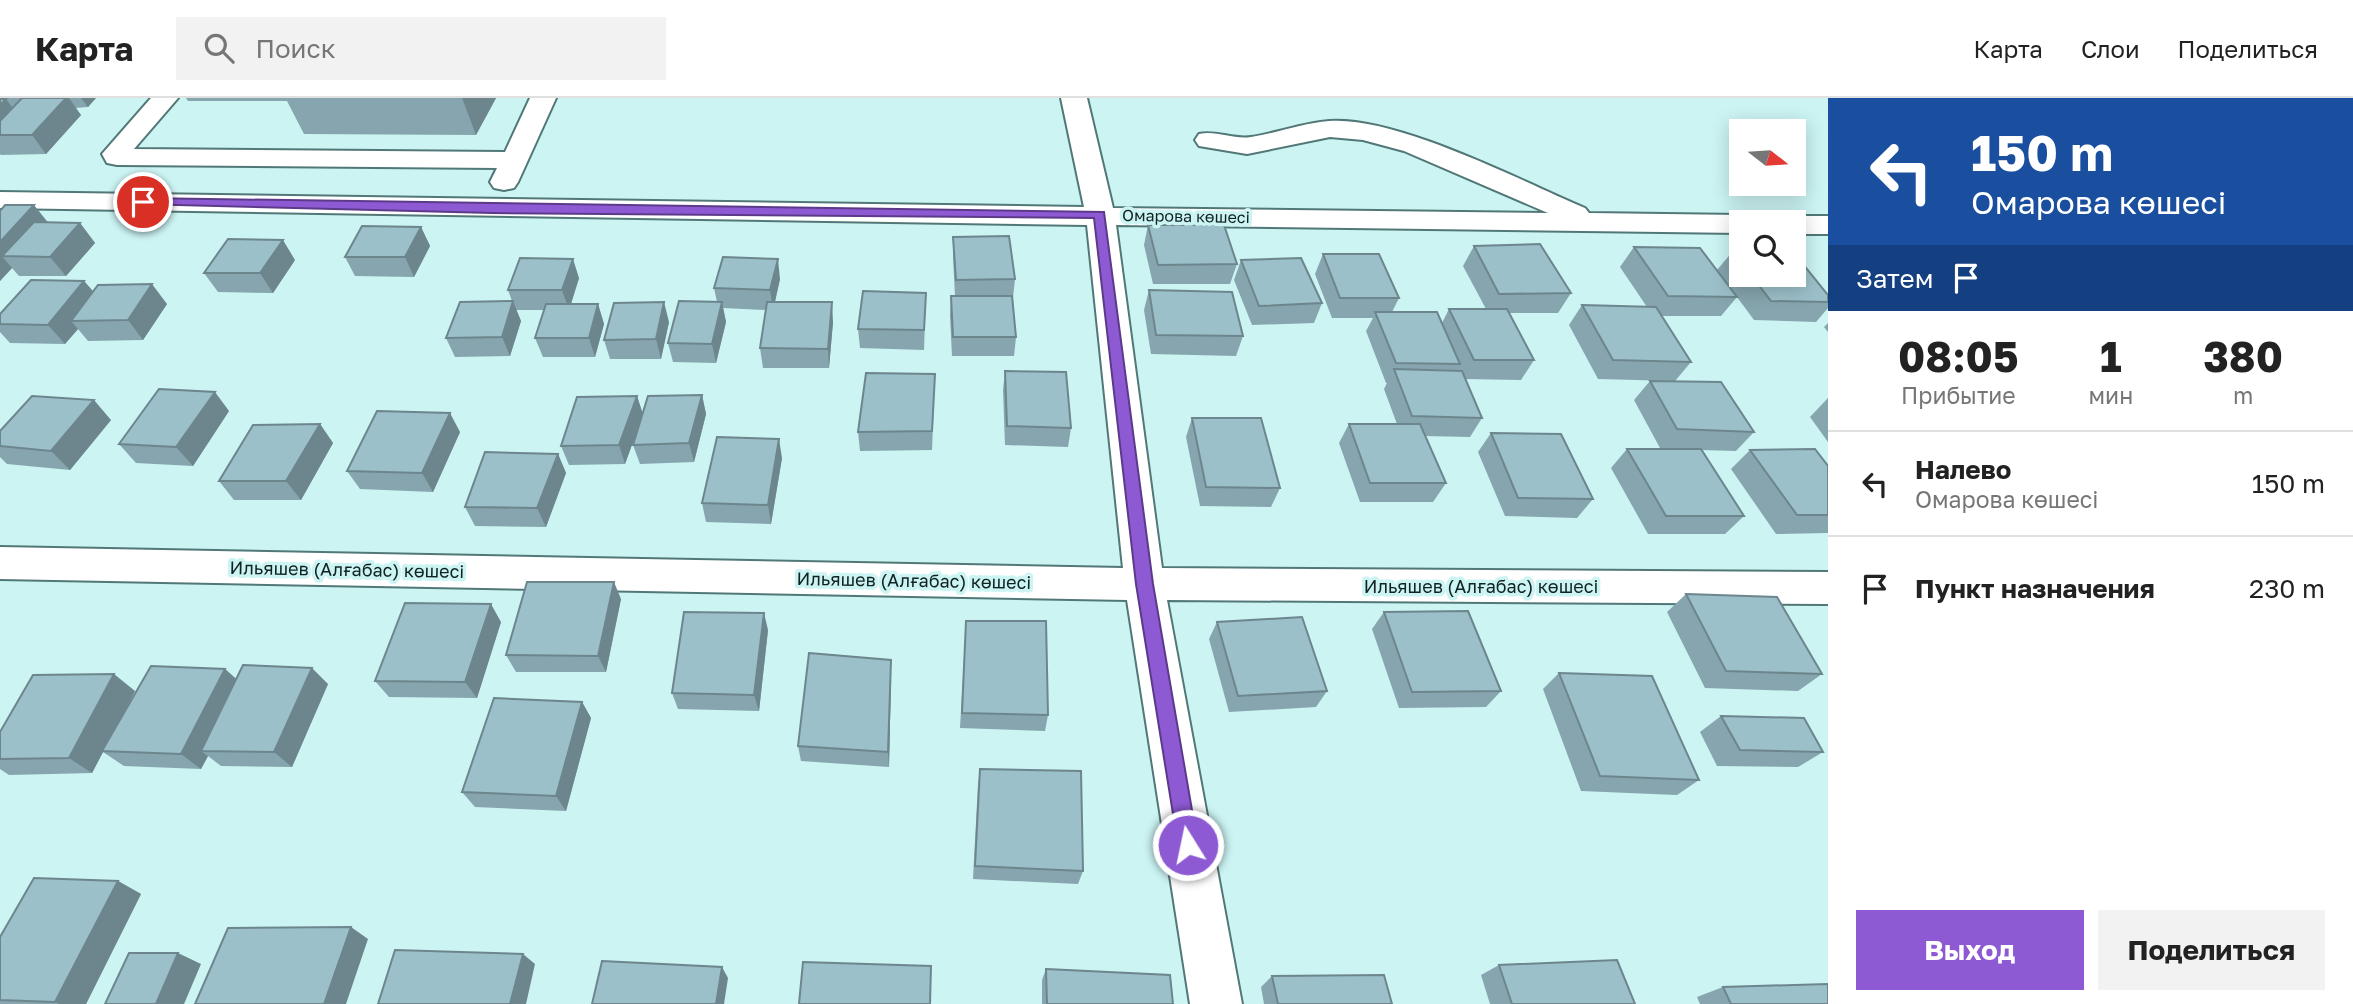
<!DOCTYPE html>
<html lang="ru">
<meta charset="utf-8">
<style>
body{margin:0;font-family:"Golos Text",sans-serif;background:#f2f2f2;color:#222;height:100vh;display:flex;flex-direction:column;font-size:26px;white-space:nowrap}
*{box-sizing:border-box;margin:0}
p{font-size:23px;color:#767676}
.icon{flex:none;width:38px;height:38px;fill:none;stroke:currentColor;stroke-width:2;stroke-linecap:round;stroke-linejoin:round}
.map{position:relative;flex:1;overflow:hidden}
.sheet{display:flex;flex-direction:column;background:#fff;width:525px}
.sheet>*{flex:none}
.banner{background:#1a4fa0;color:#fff;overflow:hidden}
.needle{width:46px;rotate:107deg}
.tools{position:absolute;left:1729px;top:21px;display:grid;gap:14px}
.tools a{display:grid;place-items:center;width:77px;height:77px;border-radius:0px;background:#fff;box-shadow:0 4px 18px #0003;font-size:35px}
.pin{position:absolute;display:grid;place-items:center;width:60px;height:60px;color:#fff;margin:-30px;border:4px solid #fff;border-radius:50%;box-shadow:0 2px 7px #0007}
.me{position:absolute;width:77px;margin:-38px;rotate:350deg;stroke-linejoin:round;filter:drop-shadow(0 0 5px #0008)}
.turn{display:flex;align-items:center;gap:24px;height:147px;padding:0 28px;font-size:32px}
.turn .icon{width:91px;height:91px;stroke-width:2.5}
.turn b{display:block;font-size:49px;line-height:60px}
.then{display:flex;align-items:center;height:66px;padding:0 28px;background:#0003;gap:14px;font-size:26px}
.eta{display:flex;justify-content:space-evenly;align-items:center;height:119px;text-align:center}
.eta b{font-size:42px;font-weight:700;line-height:49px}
.button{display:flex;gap:14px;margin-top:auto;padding:14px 28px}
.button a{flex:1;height:80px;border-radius:0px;background:#8d5ad3;color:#fff;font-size:28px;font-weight:700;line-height:80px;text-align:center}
.button a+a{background:#f2f2f2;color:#222}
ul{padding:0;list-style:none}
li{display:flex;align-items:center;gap:21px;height:105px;padding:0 28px;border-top:2px solid #e0e0e0}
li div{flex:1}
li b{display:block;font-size:26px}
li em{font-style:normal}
header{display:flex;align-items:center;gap:42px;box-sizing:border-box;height:98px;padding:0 35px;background:#fff;border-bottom:2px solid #e0e0e0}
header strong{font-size:33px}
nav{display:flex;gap:38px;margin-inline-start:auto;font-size:24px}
.search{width:490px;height:63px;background:#f2f2f2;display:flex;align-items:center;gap:18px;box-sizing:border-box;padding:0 24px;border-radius:0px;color:#767676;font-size:26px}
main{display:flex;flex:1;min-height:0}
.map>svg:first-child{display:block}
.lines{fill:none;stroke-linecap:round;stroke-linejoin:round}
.minor-casing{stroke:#527777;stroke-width:4}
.minor{fill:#fff;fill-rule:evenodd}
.wall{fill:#86a5ae}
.shaded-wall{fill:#6d868d}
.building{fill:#9cc0ca;stroke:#6d868d;stroke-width:2}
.route{fill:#8d5ad3;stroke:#5c3a89;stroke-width:2}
.labels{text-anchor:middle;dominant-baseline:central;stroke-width:7;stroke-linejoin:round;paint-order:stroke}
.far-street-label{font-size:16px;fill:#122221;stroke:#cbf4f3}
.street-label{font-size:18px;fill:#122221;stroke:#cbf4f3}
</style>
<header>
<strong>Карта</strong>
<div class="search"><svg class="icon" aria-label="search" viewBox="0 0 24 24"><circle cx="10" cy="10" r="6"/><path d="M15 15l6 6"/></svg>Поиск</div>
<nav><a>Карта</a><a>Слои</a><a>Поделиться</a></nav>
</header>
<main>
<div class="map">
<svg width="1828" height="906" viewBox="0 0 1828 906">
<rect width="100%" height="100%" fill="#cbf4f3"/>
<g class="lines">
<!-- minor casing -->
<g class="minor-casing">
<path id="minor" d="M151,0H178L134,51L505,54L530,0H556L518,84L514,90L504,92L494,90L490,84L497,70L117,67L107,65L102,56Z
M1061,0H1087L1113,110L1548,115L1404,53L1363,42L1330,39L1247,56L1199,48L1195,42L1199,36C1216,32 1234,42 1251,39C1277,35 1303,25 1329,23C1397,18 1521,83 1585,110L1589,115L1741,117L1751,120L1754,124H1741V135L1116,127L1162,470L1828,474V506L1167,502L1242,906H1190L1127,502L0,481V449L1123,470L1087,127L0,110V94L1084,109Z
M1794,118H1828V136H1794V124H1781Z"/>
</g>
<!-- minor -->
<use href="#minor" class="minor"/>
</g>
<!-- wall -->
<path class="wall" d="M0,0H96L88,9L75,10L81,17L46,56L1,57L0,56Z
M186,0H496L476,37L304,36L287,3H188Z
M5,107L48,124L80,125L95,145L66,178H19L12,170L0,183Z
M1148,127L1237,166L1230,186H1153L1144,147Z
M421,129L430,148L414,179L355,178L345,159Z
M953,139L1015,181L1013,200L1016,239L1014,258H952L950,218L951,198H955L953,159Z
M1474,148L1571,195L1558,215H1509L1534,262L1521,282L1465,281L1482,320L1470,339L1425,338L1446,385L1433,404H1360L1339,345L1349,326H1397L1384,291L1387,285H1386L1366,233L1373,220H1332L1315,176L1323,156L1399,200L1392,214L1442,225L1449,211H1486L1463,168Z
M1634,149L1736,198L1717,172L1733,153H1741V177H1794L1828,197V210L1816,224L1754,222L1737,199L1721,218H1662L1691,264L1675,283L1598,281L1569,227L1582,207L1647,209L1620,169Z
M295,162L273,195L218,194L204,175Z
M1241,162L1322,205L1314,225L1252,227L1234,182Z
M579,180L571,206H598L604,226L595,259H543L535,240L545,212H516L521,223L510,258L455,259L446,240L512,203L508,192Z
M780,181L775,204L833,224L829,270H763L760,250L766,212L723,210L726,224L716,265L673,264L668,245L717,204L714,190Z
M84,183L93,193L167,206L143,242L88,243L78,231L65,246L10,245L0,234V216Z
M1149,192L1243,238L1236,258L1151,256L1144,212Z
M926,195L924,252L860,250L858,231Z
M669,224L661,261H610L604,242Z
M1828,225V234L1824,229Z
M1005,273L1071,330L1068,349L1005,347L1003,292Z
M935,276L932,352L860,353L858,334Z
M1650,283L1754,334L1736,353L1702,352L1744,418L1725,436H1648L1611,370L1627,351L1660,350L1634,302Z
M702,297L706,316L694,364L640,366L633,347L639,327L625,366L569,367L561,348L637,298L643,316Z
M1828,300V344L1810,319Z
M229,313L193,368L136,365L119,346Z
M1192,320L1280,390L1271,409L1200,408L1186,339Z
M111,322L70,372L7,366L0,359V333Z
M320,326L333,345L301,402H234L219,383Z
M460,334L433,394L360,391L347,373Z
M1491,335L1593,401L1577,420L1505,418L1478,354Z
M1750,352L1828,368V435L1776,436L1731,371Z
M558,356L566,375L546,429L475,428L465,409Z
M782,360L771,426L706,424L702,405Z
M1686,496L1822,576L1798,593L1705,590L1667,514Z
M621,501L606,574H516L506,557Z
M1384,514L1501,593L1486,609L1399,610L1372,531Z
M966,523L1048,617L1045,633L960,630Z
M501,524L477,600L389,599L375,583Z
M1217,524L1327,593L1316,609L1229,614L1209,541Z
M768,532L759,613L678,611L672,595Z
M225,571L236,581L328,586L292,669L221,668L208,658L201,671L124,668L103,654L92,675L9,677L0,671V634L135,593L117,628Z
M1559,575L1699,682L1677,697L1581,693L1543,591Z
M891,578L889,669L801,663L798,648Z
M582,604L591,620L566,713L475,709L462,694Z
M1721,618L1823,654L1798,669L1717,668L1700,634Z
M980,671L1083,773L1078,786L973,781L978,686Z
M118,783L141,796L86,906H0V839Z
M1499,867L1635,906H1490L1481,877Z
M1046,871L1173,906H1042V882Z
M1272,878L1392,906H1264L1261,889Z
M1723,889L1828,906H1700L1697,899Z"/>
<!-- shaded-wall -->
<path class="shaded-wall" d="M66,0H69L81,17L46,56L32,37Z
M81,0H96L88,9Z
M462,0H496L476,37Z
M6,1L20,20L0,37V7Z
M34,107L50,127L2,158L12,170L0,183V144Z
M80,125L95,145L66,178L50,159Z
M421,129L430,148L414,179L405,159Z
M283,142L295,162L273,195L260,175Z
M573,161L579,180L569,212L562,192Z
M778,161L780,181L773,212L770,192Z
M84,183L100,202L71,223L78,231L65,246L48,227Z
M152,186L167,206L143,242L128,222Z
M513,203L521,223L510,258L502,239Z
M664,204L669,224L661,261L656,241Z
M722,204L726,224L716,265L712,246Z
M832,204L833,224L829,270L828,251Z
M598,206L604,226L595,259L589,240Z
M215,294L229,313L193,368L176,349Z
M702,297L706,316L694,364L689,345Z
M637,298L643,317L625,366L619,347Z
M94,302L111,322L70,372L51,353Z
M450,315L460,334L433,394L422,375Z
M320,326L333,345L301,402L286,383Z
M779,341L782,360L771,426L768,407Z
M558,356L566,375L546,429L537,410Z
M614,484L621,501L606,574L598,558Z
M491,506L501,524L477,600L465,584Z
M764,515L768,532L759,613L754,597Z
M891,562V578L889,669L888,654Z
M312,570L328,586L292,669L274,654Z
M225,571L243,587L201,653L208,658L201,671L181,656Z
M114,576L135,593L92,675L69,660Z
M582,604L591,620L566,713L556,698Z
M118,783L141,796L86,906H59L55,904Z
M351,829L368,841L346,906H324Z
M178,855L201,866L184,906H156Z
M523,856L535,866L526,906H510Z
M722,869L728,880L724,906H716Z"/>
<!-- building -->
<path class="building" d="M22,0H66L32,37H0V23Z
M0,1H6L0,7Z
M5,107H34L0,144V113Z
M34,124L80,125L50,159L2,158Z
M1148,127H1224L1237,166L1158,167Z
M362,128L421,129L405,159H345Z
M1009,138L1015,181L956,182L953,139Z
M228,141L283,142L260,175H204Z
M1540,146L1571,195L1499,196L1474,148Z
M1634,149L1700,150L1737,199L1668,198Z
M1733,153H1741V164Z
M1794,155L1828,197V204L1771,203L1751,177H1794Z
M1323,156H1379L1399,200H1340Z
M723,159L778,161L770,192L714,190Z
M520,160L573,161L562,192H508Z
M1301,160L1322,205L1259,208L1241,162Z
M31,182L84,183L48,227L0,226V216Z
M152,186L128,222L71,223L98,187Z
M1149,192L1232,194L1243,238L1156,237Z
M863,193L926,195L924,232L858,231Z
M951,198H1012L1016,239H953Z
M513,203L502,239L446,240L460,204Z
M679,203L722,204L712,246L668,245Z
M664,204L656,241L604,242L614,205Z
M767,204H832L828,251L760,250Z
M546,206H598L589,240H535Z
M1582,207L1656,209L1691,264L1613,262Z
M1449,211H1507L1534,262H1474Z
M1375,214H1437L1460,266L1396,265Z
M1394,271L1462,273L1482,320L1412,318Z
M1005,273L1066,274L1071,330L1007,328Z
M866,275L935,276L932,333L858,334Z
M1650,283L1721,284L1754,334L1677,331Z
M159,291L215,294L176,349L119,346Z
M702,297L689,345L633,347L648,298Z
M32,298L94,302L51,353L0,348V333Z
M637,298L619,347L561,348L577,299Z
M377,313L450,315L422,375L347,373Z
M1192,320H1261L1280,390L1206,389Z
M320,326L286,383H219L253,327Z
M1349,326H1420L1446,385H1370Z
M1491,335L1561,336L1593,401L1518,400Z
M717,339L779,341L768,407L702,405Z
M1627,351H1701L1744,418H1666Z
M1815,351L1828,368V417H1797L1750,352Z
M485,354L558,356L537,410L465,409Z
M527,484H614L598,558L506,557Z
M1686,496L1777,499L1822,576L1726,573Z
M405,505L491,506L465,584L375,583Z
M1468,513L1501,593L1412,594L1384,514Z
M684,514L764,515L754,597L672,595Z
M1302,519L1327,593L1238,598L1217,524Z
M966,523H1046L1048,617L962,615Z
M809,555L891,562L888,654L798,648Z
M243,567L312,570L274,654L201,653Z
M151,568L225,571L181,656L102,653Z
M1559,575L1652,578L1699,682L1600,678Z
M114,576L69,660L0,661V634L33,577Z
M494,600L582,604L556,698L462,694Z
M1721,618L1804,620L1823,654L1740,652Z
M980,671L1081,673L1083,773L975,768Z
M34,780L118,783L55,904L0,902V839Z
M351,829L324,906H195L228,830Z
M395,852L523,856L510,906H378Z
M129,855H178L156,906H105Z
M1617,862L1635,906H1512L1499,867Z
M602,863L722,869L716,906H592Z
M803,864L931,868L930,906H799Z
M1046,871L1170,877L1173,906H1047Z
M1384,877L1392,906H1278L1272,878Z
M1828,886V906H1731L1723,889Z"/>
<!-- route -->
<path class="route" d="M143,100L1104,114L1153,486L1198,747L1195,754L1188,756L1181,754L1178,747L1136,486L1094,120L492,115L139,106V101Z"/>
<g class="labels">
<!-- far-street labels -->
<g class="far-street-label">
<text transform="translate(1186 118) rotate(1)">Омарова көшесі</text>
</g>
<!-- street labels -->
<g class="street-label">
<text transform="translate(347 471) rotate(1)">Ильяшев (Алғабас) көшесі</text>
<text transform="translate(914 482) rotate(1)">Ильяшев (Алғабас) көшесі</text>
<text x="1481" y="488">Ильяшев (Алғабас) көшесі</text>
</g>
</g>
</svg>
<div class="tools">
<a><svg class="needle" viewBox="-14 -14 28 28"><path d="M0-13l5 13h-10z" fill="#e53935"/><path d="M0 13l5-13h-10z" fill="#767676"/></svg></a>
<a><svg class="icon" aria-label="search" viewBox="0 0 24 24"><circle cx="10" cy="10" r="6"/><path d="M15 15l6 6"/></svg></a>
</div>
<div class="pin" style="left:143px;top:104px;background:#d93025"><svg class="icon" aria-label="arrive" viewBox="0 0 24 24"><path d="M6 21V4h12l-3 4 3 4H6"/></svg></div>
<svg class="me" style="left:1188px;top:747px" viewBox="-20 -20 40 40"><circle r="17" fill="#8d5ad3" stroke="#fff" stroke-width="3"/><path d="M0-11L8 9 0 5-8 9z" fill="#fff"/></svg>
</div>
<section class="sheet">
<div class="banner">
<div class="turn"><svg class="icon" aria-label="left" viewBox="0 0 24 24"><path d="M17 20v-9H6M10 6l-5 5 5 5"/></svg><div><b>150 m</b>Омарова көшесі</div></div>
<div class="then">Затем<svg class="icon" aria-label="arrive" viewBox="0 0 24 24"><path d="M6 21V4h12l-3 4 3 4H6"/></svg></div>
</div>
<div class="eta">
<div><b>08:05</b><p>Прибытие</p></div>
<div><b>1</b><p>мин</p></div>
<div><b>380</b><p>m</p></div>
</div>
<ul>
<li><svg class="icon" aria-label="left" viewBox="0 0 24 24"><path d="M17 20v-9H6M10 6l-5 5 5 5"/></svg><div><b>Налево</b><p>Омарова көшесі</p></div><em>150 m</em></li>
<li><svg class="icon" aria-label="arrive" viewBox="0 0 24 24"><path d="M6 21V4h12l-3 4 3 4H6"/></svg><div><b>Пункт назначения</b></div><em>230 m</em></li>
</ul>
<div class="button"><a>Выход</a><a>Поделиться</a></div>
</section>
</main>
